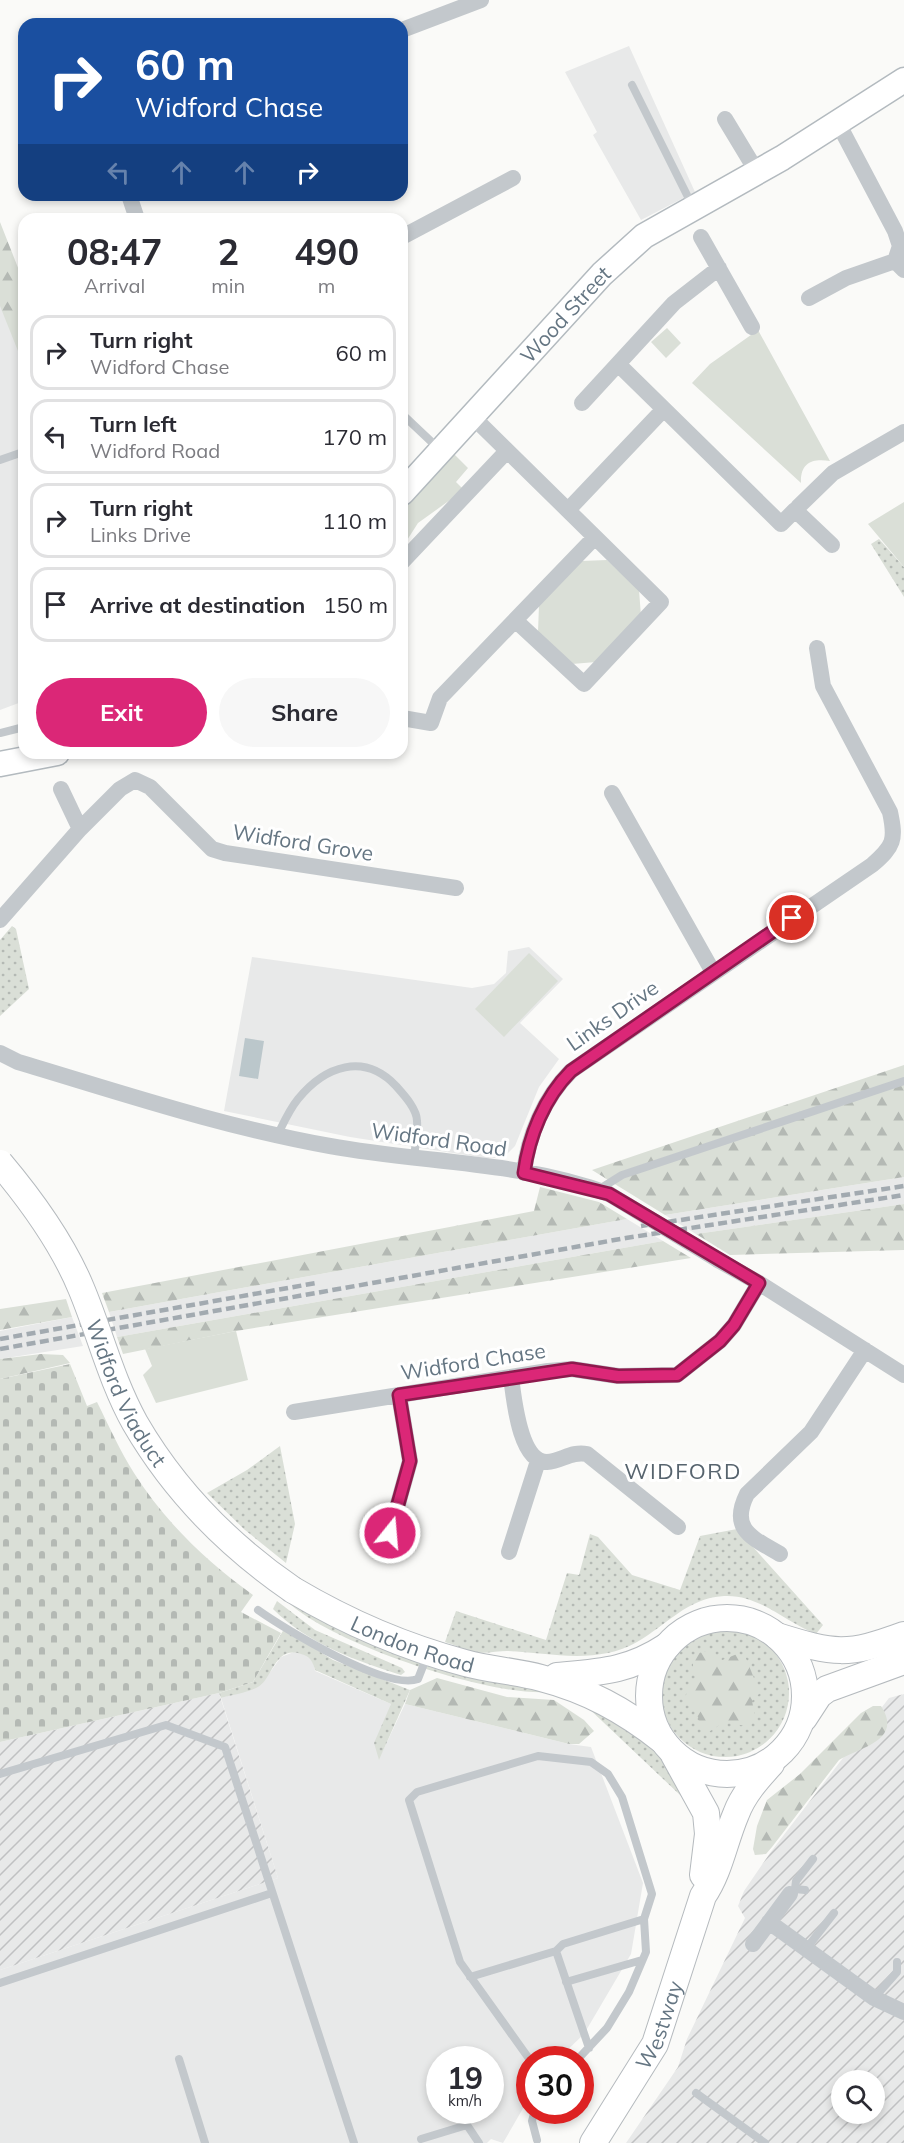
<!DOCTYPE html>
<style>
body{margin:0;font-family:Mulish,sans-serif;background:#f7f7f7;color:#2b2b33;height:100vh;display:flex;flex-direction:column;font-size:22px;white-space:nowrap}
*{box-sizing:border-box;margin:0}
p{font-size:20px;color:#7c7c81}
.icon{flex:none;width:33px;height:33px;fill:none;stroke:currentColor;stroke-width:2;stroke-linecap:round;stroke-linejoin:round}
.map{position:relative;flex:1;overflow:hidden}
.side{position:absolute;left:18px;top:213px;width:390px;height:546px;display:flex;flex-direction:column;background:#fff;border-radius:18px;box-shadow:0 3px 9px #0003}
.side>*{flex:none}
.hud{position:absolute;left:18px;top:18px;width:390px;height:183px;border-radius:18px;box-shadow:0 3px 9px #0003;background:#1a4fa0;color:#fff;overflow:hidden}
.controls{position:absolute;left:831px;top:2070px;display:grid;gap:12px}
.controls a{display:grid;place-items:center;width:54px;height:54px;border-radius:50%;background:#fff;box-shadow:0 3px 9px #0003;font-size:30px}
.speed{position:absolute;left:426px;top:2046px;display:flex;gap:12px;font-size:30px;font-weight:700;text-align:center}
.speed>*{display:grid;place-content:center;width:78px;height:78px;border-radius:50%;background:#fff;box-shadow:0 3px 9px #0003;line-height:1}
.speed small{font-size:15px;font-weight:400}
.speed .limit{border:9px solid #d22;background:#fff;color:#111}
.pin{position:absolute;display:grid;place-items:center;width:51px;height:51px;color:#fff;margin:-26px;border:3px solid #fff;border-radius:50%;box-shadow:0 2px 6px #0007}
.me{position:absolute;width:66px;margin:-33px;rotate:17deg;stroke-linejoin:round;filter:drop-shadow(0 0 4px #0008)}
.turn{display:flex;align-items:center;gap:21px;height:126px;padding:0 18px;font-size:27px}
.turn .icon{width:78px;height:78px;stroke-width:2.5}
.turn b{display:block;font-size:42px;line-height:51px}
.lanes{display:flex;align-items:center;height:57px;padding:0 18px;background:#0003;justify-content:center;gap:30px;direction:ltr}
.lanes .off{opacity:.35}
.eta{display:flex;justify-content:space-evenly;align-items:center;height:102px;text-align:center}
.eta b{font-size:36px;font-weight:700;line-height:42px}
.action{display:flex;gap:12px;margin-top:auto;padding:12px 18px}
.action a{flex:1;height:69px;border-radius:36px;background:#db2777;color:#fff;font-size:24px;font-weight:700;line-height:69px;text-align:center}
.action a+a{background:#f7f7f7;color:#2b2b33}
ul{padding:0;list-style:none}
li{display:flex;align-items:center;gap:18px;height:75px;margin:0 12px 9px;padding:0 6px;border:3px solid #e1e1e2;border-radius:18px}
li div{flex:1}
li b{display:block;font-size:22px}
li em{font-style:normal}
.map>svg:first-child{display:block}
.built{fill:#e8e9e9;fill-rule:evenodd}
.industrial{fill:url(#industrial-furrows);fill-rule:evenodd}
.grass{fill:url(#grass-dots)}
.forest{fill:url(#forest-firs)}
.cemetery{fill:url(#cemetery-stones)}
.park{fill:#dadfd7}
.water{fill:#bbc7cb}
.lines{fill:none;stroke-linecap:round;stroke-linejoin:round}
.secondary-casing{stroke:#b3babf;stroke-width:27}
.primary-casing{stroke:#b5babe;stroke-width:28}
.service{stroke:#c3c8cc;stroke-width:8}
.minor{stroke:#c3c8cc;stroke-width:16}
.secondary{stroke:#fff;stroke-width:24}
.primary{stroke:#fff;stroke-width:26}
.rail{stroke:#a2aab0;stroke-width:4.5;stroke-dasharray:9 4.5;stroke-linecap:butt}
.primary-bridge-casing{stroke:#b5babe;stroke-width:28;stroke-linecap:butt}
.minor-bridge{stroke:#c3c8cc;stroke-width:16}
.primary-bridge{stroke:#fff;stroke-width:26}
.route-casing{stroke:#8e194d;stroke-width:15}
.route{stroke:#db2777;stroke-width:10}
.labels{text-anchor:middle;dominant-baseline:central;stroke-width:6;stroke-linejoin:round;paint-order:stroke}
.street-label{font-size:21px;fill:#657683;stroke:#fff}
.neighbourhood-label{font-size:22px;letter-spacing:1.5px;fill:#57646e;stroke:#fff}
</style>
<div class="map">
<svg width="904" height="2143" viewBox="0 0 904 2143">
<defs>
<pattern id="industrial-furrows" width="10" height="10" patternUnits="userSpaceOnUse" patternTransform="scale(1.5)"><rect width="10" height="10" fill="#e8e9e9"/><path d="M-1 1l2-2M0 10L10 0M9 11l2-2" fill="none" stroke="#c0c1c2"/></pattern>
<pattern id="grass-dots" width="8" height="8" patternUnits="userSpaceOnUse" patternTransform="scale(1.5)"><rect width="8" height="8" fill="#dadfd7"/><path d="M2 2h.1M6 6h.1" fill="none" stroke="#b4b9b4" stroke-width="1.8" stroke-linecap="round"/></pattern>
<pattern id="forest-firs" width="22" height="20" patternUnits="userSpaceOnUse" patternTransform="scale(1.5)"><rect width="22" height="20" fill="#dadfd7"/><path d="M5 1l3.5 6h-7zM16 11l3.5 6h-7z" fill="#b4b9b4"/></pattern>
<pattern id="cemetery-stones" width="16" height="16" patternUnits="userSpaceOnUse" patternTransform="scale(1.5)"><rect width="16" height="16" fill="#dadfd7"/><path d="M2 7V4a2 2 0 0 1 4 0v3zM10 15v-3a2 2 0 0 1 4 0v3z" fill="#b4b9b4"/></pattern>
</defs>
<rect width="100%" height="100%" fill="#fafaf8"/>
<!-- built -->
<path class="built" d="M629,46L695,192L641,220L593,135L597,132L565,72Z
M0,295L24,351V701L0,710Z
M529,947L563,979L520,1023L559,1059L539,1087L515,1146L507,1154L497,1158H485L350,1137L224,1111L252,957L472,988L494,984L506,973L508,951Z
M904,1177V1204L696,1234L665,1215Z
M627,1219L663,1241L117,1337L109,1312Z
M72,1317L83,1346L0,1359V1331Z
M294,1652L305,1654L313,1661L315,1671L391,1704L379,1759L405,1704L569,1744L591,1747L643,1883L631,1954L584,2034L558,2059L530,2060L529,2098L503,2143L491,2139L487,2143H0V1970L278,1878L221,1698L261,1685L281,1657ZM440,2060H490V2110H440Z"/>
<!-- industrial -->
<path class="industrial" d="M219,1693L278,1878L0,1970V1742Z
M904,1694V2143H626L678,2067L687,2039L745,1918L738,1906L744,1891L770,1853L889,1698ZM842,2080H874V2114H842Z"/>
<!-- grass -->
<path class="grass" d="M879,539L904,567V597L871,544Z
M12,926L16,929L29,989L0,1016V940Z
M280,1446L295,1524L286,1563L245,1530L207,1493L247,1470Z
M737,1529L823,1625L816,1634C785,1622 759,1594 724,1596C687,1598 667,1625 637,1642C597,1665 550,1653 507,1651C497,1651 485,1654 475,1652C465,1650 455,1645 445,1642L456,1611L546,1640L567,1573L579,1575L590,1534L598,1537L632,1575L680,1590L700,1536Z
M277,1601L315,1630L402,1668L405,1672L401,1675C356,1661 307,1643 273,1609Z
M287,1601C344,1635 406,1658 470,1676C496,1683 522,1685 548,1692C490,1697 327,1642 287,1601Z
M284,1629L333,1660L410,1690L379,1760L374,1743L391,1704L315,1670C313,1662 310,1656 301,1654C276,1646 273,1675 261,1685C252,1692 231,1695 221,1698L219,1693L253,1682Z
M661 1693a64 64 0 1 1 128 0a64 64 0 1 1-128 0Z
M583,1703L647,1742L681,1784L698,1812Z"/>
<!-- forest -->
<path class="forest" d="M0,222L24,283V366L0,306Z
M904,1065V1177L665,1215L592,1170Z
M540,1187L599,1202L627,1219L109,1312L102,1293L534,1211Z
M904,1204V1250L730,1255L696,1234Z
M663,1241L691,1258L236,1331L123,1354L117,1337Z
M66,1299L72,1317L0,1330V1309Z
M41,1354L63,1355L70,1363L0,1379V1359Z
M707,1651L720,1661L737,1654L745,1656L760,1693L752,1701L756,1721C744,1729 739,1724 726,1721L707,1733L700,1728L699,1719L685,1696L698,1679L693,1669V1660L699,1653Z
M437,1678L507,1697L554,1700L584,1720L594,1731L579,1744H569L405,1704L410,1690Z
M873,1706H881C904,1741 858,1748 839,1760L772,1847L766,1854L755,1855L753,1849L757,1826L767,1800L800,1774L861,1713Z"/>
<!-- cemetery -->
<path class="cemetery" d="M70,1364L87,1406L97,1402C109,1426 120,1451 134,1473C164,1521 207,1562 253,1595L241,1612L281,1633L253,1682L219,1693L0,1742V1379Z"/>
<!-- park -->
<path class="park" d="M667,328L681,343L666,358L651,342Z
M758,330L830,461C812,458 800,463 801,483L692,383L710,364Z
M453,453L468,468L456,482L464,490L418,523L402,548V509Z
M904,502V567L868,524Z
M607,560L639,590L641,616L596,662L572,664L538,632L539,605L581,561Z
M529,953L558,981L504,1037L475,1009Z
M236,1331L248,1380L156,1403L143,1375L152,1366L145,1349Z"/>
<!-- water -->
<path class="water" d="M245,1038L264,1041L258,1079L239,1076Z"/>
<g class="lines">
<!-- secondary casing -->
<g class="secondary-casing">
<g id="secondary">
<path id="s1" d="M402,493L602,274L644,236L782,158L904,80"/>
<path d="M0,764L57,753"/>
</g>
</g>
<!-- primary casing -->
<g class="primary-casing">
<g id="primary">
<path id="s2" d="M293,1590C347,1622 405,1647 465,1663C490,1670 516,1671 541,1678C587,1690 624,1710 662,1740"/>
<circle cx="727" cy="1696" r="78"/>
<path d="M777,1636C835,1654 847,1656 904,1635"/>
<path d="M557,1676C601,1672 629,1671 667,1646"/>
<path d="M804,1718L819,1695L827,1689L904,1661"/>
<path d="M674,1755L706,1813L708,1834L703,1875"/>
<path id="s3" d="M593,2143L655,2044L703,1896C720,1871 724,1842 736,1814C743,1795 757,1779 771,1764"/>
</g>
</g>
<!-- service -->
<path class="service" d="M632,85L692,205
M402,414L438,448
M0,460L23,452
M0,733L24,727
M277,1136C283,1124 289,1110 298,1099C325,1066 364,1052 396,1086C404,1095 417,1109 417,1121C418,1133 415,1146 414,1158
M598,1190L622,1175L904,1081
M258,1610C286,1630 387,1691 418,1679L427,1656
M0,1774L166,1725L225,1747L354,2143
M795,1889L805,1890
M790,1894L795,1889L796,1881L813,1859
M806,1949L834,1913
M556,1951L563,1944L644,1919
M470,1977L556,1951L589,2048
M566,1982L642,1960
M0,1983L272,1893
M874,1998L897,1972V1962
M179,2059L205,2143
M530,2060L460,1962L409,1800L417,1792L538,1756L591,1762L608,1774L622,1797L652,1894L644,1919L646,1952L629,1992L607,2028L577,2060
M696,2093L765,2143
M535,2110L532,2121L537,2140
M421,2139L467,2125L479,2143"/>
<!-- minor -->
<path class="minor" d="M402,30L481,0
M725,119L757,172
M838,123L895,231L900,246L895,261
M129,195L137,219
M402,237L513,178
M701,237L752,327
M809,298L846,278L895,261L904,270
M618,364L781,524L795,510L832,545
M582,403L674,303L719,268
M798,507L833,473L904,432
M568,510L663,410
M402,562L507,451
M515,620L584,684L661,602L595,537
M402,718L431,723L440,698L595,537L472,416
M612,793L713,972
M80,829L120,789L135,780L150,787L212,849L225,853L456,888
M0,920L80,829L61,789
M0,1053L18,1062C122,1093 223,1127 330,1146C422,1163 521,1161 609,1194
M524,1173C528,1136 544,1098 571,1071L872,865C894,846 896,840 890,812L823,686L817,648
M718,1260L759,1283L904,1375
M511,1377C514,1398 519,1462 547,1462C562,1461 571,1451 587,1454L678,1527
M294,1412L548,1371L572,1369L618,1376L677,1375L720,1341L734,1325L759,1283
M509,1552L538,1461
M384,1554L410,1461L399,1395
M780,1554C753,1538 729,1530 747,1494L811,1432L865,1350
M769,1922L874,1998L904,2012
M753,1944L790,1894"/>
<!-- secondary -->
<use href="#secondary" class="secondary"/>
<!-- primary -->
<use href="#primary" class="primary"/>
<!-- rail -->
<path class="rail" d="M641,1226L904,1186
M0,1339L316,1283
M0,1349L626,1238L904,1195"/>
<!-- primary-bridge casing -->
<g class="primary-bridge-casing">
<g id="primary-bridge">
<path id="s4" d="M0,1163C32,1201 62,1242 81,1288C100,1333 111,1380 135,1423C175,1492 229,1546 293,1590"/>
</g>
</g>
<!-- minor-bridge -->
<path class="minor-bridge" d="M609,1194L718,1260"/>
<!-- primary-bridge -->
<use href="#primary-bridge" class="primary-bridge"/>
</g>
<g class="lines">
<!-- route casing -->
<g class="route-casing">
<path id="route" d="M390,1533L410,1461L399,1395L572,1369L618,1376L677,1375L720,1341L734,1325L759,1283L609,1194L524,1173C529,1136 544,1098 571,1071L792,918"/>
</g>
<!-- route -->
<use href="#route" class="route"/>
</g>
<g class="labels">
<!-- street labels -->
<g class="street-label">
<text stroke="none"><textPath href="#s1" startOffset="242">Wood Street</textPath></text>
<text transform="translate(303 842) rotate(9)">Widford Grove</text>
<text transform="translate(612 1015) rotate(-35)">Links Drive</text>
<text transform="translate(439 1139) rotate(8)">Widford Road</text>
<text transform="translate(473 1361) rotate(-9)">Widford Chase</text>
<text stroke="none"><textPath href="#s4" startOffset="264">Widford Viaduct</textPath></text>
<text stroke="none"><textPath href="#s2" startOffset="132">London Road</textPath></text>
<text stroke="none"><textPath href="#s3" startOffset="136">Westway</textPath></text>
</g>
<!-- neighbourhood labels -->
<g class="neighbourhood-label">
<text x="683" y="1471">WIDFORD</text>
</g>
</g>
</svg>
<div class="controls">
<a><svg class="icon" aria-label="search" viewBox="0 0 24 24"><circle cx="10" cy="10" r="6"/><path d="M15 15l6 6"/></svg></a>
</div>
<div class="speed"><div>19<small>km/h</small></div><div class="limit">30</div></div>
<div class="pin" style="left:792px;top:918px;background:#d93025"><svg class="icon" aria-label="arrive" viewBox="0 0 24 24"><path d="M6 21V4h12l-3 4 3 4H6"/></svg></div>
<svg class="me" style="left:390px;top:1533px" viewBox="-20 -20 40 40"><circle r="17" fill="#db2777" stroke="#fff" stroke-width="3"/><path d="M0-11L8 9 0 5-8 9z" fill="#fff"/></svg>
<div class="hud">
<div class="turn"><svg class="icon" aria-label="right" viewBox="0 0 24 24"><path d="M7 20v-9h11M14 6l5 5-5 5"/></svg><div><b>60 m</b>Widford Chase</div></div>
<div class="lanes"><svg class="icon off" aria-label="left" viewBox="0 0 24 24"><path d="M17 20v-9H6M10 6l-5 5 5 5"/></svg><svg class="icon off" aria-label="ahead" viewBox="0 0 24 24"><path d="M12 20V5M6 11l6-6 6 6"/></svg><svg class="icon off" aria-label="ahead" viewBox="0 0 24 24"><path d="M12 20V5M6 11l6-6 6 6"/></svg><svg class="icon" aria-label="right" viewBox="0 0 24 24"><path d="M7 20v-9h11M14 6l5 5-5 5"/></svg></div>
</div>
<section class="side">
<div class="eta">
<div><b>08:47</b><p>Arrival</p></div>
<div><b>2</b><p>min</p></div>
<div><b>490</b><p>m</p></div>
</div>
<ul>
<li><svg class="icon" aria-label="right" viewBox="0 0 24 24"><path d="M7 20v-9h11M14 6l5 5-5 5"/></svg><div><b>Turn right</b><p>Widford Chase</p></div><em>60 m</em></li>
<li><svg class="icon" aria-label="left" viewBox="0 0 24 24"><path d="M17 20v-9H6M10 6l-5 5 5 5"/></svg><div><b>Turn left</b><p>Widford Road</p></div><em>170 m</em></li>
<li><svg class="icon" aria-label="right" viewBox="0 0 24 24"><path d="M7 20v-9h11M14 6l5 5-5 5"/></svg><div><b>Turn right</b><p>Links Drive</p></div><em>110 m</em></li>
<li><svg class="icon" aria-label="arrive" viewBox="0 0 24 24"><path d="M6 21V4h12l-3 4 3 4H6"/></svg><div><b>Arrive at destination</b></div><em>150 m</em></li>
</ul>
<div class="action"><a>Exit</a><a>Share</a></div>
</section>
</div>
